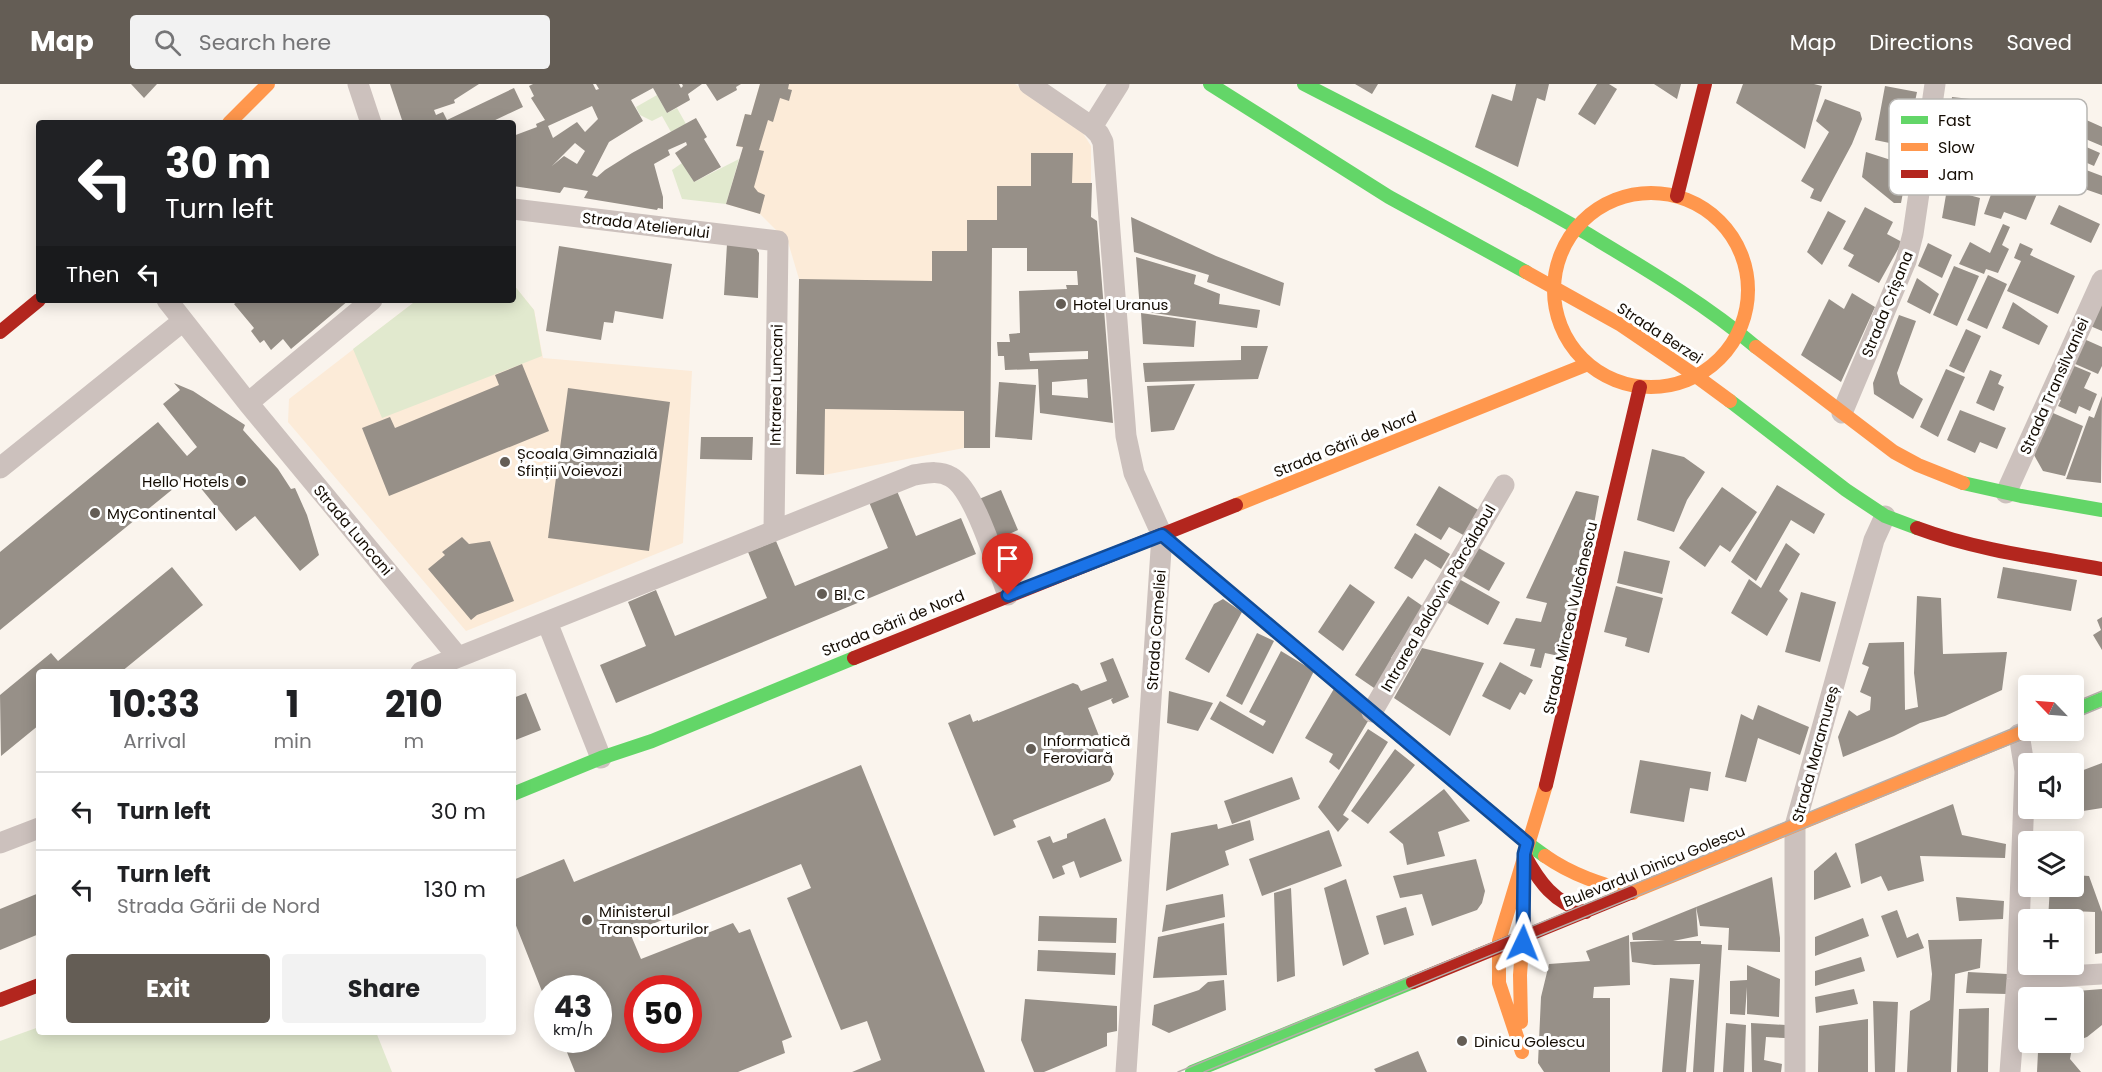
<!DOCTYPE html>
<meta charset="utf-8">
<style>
body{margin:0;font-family:Poppins,sans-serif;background:#f2f2f2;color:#202124;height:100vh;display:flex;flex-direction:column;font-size:22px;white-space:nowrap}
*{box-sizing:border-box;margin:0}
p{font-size:20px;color:#757577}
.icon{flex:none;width:33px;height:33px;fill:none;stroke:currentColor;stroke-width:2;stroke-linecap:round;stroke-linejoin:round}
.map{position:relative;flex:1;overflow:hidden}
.details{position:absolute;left:36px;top:585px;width:480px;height:366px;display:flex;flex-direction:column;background:#fff;border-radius:6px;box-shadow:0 3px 15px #0003}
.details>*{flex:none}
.hud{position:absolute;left:36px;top:36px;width:480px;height:183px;border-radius:6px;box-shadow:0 3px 15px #0003;background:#202124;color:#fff;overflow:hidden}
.needle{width:39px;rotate:295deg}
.fabs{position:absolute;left:2018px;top:591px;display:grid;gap:12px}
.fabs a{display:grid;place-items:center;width:66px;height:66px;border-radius:6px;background:#fff;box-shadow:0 3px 15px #0003;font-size:30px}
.speed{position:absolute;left:534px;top:891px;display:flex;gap:12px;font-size:30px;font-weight:700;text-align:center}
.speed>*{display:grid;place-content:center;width:78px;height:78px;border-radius:50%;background:#fff;box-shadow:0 3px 15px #0003;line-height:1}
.speed small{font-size:15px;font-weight:400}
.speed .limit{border:9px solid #d22;background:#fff;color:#111}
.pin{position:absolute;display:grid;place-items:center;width:51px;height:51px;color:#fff;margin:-62px -26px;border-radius:50% 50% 50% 0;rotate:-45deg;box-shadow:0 0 6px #0007}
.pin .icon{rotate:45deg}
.me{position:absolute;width:66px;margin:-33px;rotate:2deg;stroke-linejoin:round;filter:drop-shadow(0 0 4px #0008)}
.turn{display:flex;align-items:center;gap:21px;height:126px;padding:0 30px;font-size:27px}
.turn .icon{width:78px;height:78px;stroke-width:2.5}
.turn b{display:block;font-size:42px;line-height:51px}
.then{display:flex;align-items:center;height:57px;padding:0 30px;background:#0003;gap:12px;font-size:22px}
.eta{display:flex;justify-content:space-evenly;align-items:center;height:102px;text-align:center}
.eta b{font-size:36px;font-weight:700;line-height:42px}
.action{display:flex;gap:12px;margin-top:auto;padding:12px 30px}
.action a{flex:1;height:69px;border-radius:6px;background:#645d55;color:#fff;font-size:24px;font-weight:700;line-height:69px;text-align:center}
.action a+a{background:#f2f2f2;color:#202124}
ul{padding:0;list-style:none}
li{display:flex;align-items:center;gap:18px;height:78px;padding:0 30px;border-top:2px solid #e0e0e0}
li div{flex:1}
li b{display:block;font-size:22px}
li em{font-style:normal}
header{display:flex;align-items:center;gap:36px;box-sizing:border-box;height:84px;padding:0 30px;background:#645d55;color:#fff}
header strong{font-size:28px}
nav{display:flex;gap:33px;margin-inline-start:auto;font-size:21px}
.search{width:420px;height:54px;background:#f2f2f2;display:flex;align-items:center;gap:15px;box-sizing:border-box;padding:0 21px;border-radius:6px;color:#757577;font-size:22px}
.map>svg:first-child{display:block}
.built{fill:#fcebd8}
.green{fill:#e1e9ce}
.building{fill:#979088;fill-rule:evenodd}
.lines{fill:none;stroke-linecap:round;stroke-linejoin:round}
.street{stroke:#ccc1bd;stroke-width:21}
.fast{stroke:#63d668;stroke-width:14}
.slow{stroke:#ff974d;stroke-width:14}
.jam{stroke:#b3261e;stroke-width:14}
.tram{stroke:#b6aeaa;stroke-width:1.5}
.route-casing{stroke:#114b97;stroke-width:15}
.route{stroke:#1a73e8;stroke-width:10}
.poi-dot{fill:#645d55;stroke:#fff;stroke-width:2}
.labels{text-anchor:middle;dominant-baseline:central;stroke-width:6;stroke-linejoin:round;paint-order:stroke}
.street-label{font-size:15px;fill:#140c03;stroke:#fff}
.poi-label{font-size:15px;fill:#140c03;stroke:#fff;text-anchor:start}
.key{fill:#fff;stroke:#b8b6b3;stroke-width:1.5}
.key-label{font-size:16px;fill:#140c03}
</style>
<header>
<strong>Map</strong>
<div class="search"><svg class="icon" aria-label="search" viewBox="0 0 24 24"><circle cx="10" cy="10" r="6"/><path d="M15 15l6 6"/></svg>Search here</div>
<nav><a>Map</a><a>Directions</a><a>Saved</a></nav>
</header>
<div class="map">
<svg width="2102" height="988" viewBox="0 0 2102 988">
<rect width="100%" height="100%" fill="#faf4ed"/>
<!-- built -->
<path class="built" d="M760,0H1015L1081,46L1091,62V133L992,164L990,364H964L824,391L796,390L799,195L788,158L760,130L726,120L743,64L736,62L745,30L751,31Z
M513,200L534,226L543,274L692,287L683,459L466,547L288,338L289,315L417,216H513Z"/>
<!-- green -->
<path class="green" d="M657,11L667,29L677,24L686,40L671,48L662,32L652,37L640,31L636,23Z
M739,75L726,120L682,115L672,86L682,79L694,98Z
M513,200L534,226L542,272L382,334L353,265L417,216H513Z
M39,943V948H376L392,988H0V957Z"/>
<!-- building -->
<path class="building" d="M131,0H157L144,14Z
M390,0H479L454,16L455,19L434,26L436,31L443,28L447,36L514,4L523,23L489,39H403Z
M533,0H593L596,6L599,5L596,0H679L681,4L683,2L682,0H702L688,10L690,16L667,29L653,4L631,16L643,37L609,58L592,91L597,93L605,86L632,69L696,34L707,53L704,55L721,83L694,98L675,69L687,61L686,58L668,66L670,71L654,80L663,113V125L658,124L657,126L584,114L588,107L564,103L560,109L513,102V52L537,43L536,40L545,36L531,14L534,12L529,2ZM592,22L598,35L585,48L577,38L553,54L548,42ZM575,59L585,67L577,80L564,72L552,82Z
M706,0H741L736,3L737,6L717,17Z
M760,0H789L788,5L792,6L789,17L780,14L773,38L768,36L759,66L764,67L754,103L758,108L765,111L760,130L726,120L743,63L736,62L745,30L751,31Z
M1355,0H1378L1372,10Z
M1516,0H1549L1545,17L1537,14L1518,83L1475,63L1492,10L1512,17Z
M1597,0H1609L1617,5L1595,41L1578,30Z
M1654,0H1681L1677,15Z
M1743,0H1814L1822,2L1805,65L1736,19Z
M1885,2L1917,8L1912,32L1923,34L1919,55L1911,54L1909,63L1875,56Z
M1952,13L2007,19L2005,39L1975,35L1972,53L1948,50Z
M1825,15L1860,28L1862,35L1852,60L1821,118L1810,114L1814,105L1801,97L1829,48L1816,37Z
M2062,25L2102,43V62L2069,48L2066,54L2100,69L2094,82L2046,61Z
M1866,68L1891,76L1892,72L1909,77L1901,119H1894L1862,93Z
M1031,69H1073L1072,99H1092L1091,133L1097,137L1113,339L1040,329L1038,285L1005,286L1004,272H998L997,258H1010L1009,250L1020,249L1019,207L1067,205L1066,201H1078L1077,187H1027V164H992L990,364H964V327L825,325L824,391L796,390L799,195L932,197V167H967V136H997V102H1031ZM1088,267V275L1030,277L1029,269ZM1087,295L1088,314L1052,311V298Z
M2060,76L2102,92V111L2053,94Z
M2015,87L2042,98L2026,136L2004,128L2001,135L1984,130L1994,102L2007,106Z
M1947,105L1980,114L1975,142L1942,134Z
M2059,121L2100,140L2091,159L2050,140Z
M1865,123L1893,138L1887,150L1902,158L1879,199L1848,182L1854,171L1843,165Z
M1828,127L1846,137L1822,181L1807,168Z
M1131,133L1216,172L1284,199L1280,222L1207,198L1209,191L1134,168Z
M2003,140L2010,143L2002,161L2009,165L1998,189L1986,185L1984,190L1959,180L1970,158L1990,169Z
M1928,159L1952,171L1942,194L1918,182Z
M2020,159L2033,165L2030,171L2075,192L2058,230L2007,207L2021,177L2014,174Z
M727,160L756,164L759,169L758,214L724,211Z
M559,162L672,180L663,235L615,227L613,239L604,238L601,256L546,247Z
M1136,173L1196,191L1194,200L1220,210L1219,220L1260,226L1257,244L1140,227Z
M1954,182L1979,192L1957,242L1933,231Z
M1988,191L2007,200L1987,245L1967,236Z
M1917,194L1939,210L1930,230L1907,218Z
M1852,209L1875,223L1841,298L1801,271L1829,215L1844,225Z
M2102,212V247L2088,241Z
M240,216H349L291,265L283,255L271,266L264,256L260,259L251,247L254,244L234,220Z
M2013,218L2048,242L2039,261L2002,244Z
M1141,229L1196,237L1194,263L1143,260Z
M1899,231L1916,237L1897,289L1900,300L1923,315L1913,335L1874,310L1873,299Z
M1966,245L1981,252L1964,289L1949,282Z
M2084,255L2102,263V282L2098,290L2073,279Z
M1241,262H1268L1258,295L1145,298L1143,279L1241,276Z
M522,280L549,347L389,412L362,344L390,333L395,344L499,301L495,291Z
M2072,281L2091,289L2084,304L2097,310L2090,327L2079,322L2076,330L2058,322L2061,316L2057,314Z
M1946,285L1965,293L1938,353L1920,343Z
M1990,286L2002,291L1998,300L2004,303L1994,327L1976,319Z
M999,298L1036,301L1032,356L995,353Z
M174,299L193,307L245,341L243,346L278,385L291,405L295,404L307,431L319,471L300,487L255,432L236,447L190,391L0,546V468L158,338L187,372L197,363L163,320L180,306Z
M1195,300L1174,346L1151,348L1147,302Z
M568,304L670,318L649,467L548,454Z
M2102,312L2101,399L2066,395L2089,332L2094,334Z
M1960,326L2006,344L1997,365L1980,358L1975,369L1947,356Z
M2053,329L2083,342L2065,392L2043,387L2034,371Z
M701,353H753L752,376L700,375Z
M1652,365L1684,373L1705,388L1687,416L1674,448L1637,436Z
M1777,401L1825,430L1814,450L1791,436L1756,497L1731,478Z
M1439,402L1480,427L1465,452L1449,443L1441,456L1416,441Z
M1722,403L1757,428L1730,468L1720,461L1705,483L1679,464Z
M1001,406L1018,446L996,456L979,415Z
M897,407L916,452L961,434L976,470L616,619L600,581L646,562L628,518L656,506L675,552L767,514L748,468L776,457L795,502L888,464L869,418Z
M1576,407L1599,412L1589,469L1580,468L1576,488L1584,490L1575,537L1568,536L1559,572L1545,569L1541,584L1530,582L1535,565L1503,560L1516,534L1541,538L1547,519L1526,514Z
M1415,449L1450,470L1441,485L1425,475L1412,495L1394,484Z
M462,453L469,460L490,457L514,517L477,531L471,536L428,485L445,471L442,468Z
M1786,459L1800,470L1779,507L1788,515L1767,552L1731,529L1749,495L1761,504Z
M1477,463L1505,479L1489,507L1461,491Z
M1624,467L1670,477L1662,510L1617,499Z
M172,483L203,521L121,588H39V641L1,672L0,611L51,569L58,577Z
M2003,483L2077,496L2071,527L1997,514Z
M1459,495L1500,518L1488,541L1446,518Z
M1350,500L1375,518L1343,567L1318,548Z
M1616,502L1663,514L1649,569L1625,562L1627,554L1604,548Z
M1801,508L1836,518L1820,578L1785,568Z
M1408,512L1424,523L1391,574L1396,578L1377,606L1355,591Z
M1917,512L1941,514L1943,570L2007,568L2002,606L1945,632L1920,639L1894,652L1843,673L1838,653L1849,626L1857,632L1870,626L1871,613L1860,608L1869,583L1862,580L1869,559L1904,558L1905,626L1918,623L1914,589Z
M1223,515L1242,528L1209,589L1185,575L1214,520Z
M2102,533V566L2093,551L2101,546L2097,536Z
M1257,549L1274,557L1242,621L1226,612Z
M1422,564L1484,579L1450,652L1394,614Z
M1281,567L1314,587L1273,670L1210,635L1220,617L1263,642L1266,637L1249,628Z
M1113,574L1129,613L1113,620L1111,616L1113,614L1088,624L1114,690L1110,697L1013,736L1016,743L994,752L948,639L970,630L973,638L978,636V637L1073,599L1078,601L1081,607L1107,597L1100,579Z
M1500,578L1533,596L1525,611L1520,608L1510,626L1482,612Z
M1335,603L1371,632L1339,686L1329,678L1333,670L1305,654Z
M1169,607L1213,619L1198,647L1167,639Z
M526,609L541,646L513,657V614Z
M1758,621L1809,643L1800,671L1758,654L1746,698L1725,693L1741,630L1753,636Z
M1368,645L1388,658L1343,731L1349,735L1338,748L1318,723Z
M1395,665L1415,681L1368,740L1351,727Z
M1640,676L1711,688L1708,707L1690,704L1684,738L1630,729Z
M2102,679V724L2083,727L2077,723L2073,709V690Z
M861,681L985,988H852L881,976L867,937L841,946L787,814L811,804L801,780L630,849L641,875L733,839L739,849L750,845L792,953L782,957L785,969L738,988H575L562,956H598V904H548L547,920L513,834V796L564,775L574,798ZM638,904H688V956H638Z
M1292,693L1300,715L1232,740L1224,717Z
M1444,705L1470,737L1438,748L1445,772L1407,781L1403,760L1389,748Z
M1953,720L1962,751L2006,760L2005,774L1920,772L1924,797L1888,807L1881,792L1861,800L1855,760Z
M1105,734L1122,777L1080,794L1074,777L1062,782L1065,790L1053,795L1037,757L1050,752L1053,759L1067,754V750Z
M1250,736L1254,756L1225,767L1229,781L1166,807L1171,749L1217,740L1218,745Z
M1329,746L1342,782L1262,812L1249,775Z
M1836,768L1851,803L1814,816V787Z
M1476,775L1485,807L1482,819L1477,826L1432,842L1422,810L1400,814L1393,792Z
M2073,791L2089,792L2102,828V869L2095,870V828L2072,827L2071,836H2048L2050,802H2073Z
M1772,793L1780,854V868L1728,866L1729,844L1700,842L1696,823Z
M1346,795L1369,870L1343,882L1324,804Z
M1291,804L1295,892L1277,898L1274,809Z
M39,809V850L0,866V825Z
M1223,810L1225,833L1162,848L1166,821Z
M1956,813L2004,817L2003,835L1959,837Z
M1406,823L1414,851L1384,861L1376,832Z
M1696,823L1698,852L1673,857H1701V860L1722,861L1714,988H1693L1700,880L1654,881L1632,878L1630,858L1665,856H1633L1632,849Z
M1897,826L1907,854L1918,849L1924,864L1897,874L1881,832Z
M1039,832L1117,834L1116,859L1038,857Z
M1863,834L1869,852L1815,872V853Z
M1224,839L1227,891L1153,894L1158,853Z
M1629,851L1630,901L1594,903L1593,914H1610V988H1544L1538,979L1541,913L1549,880L1590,877L1586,867Z
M1982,855L1980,884L1955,890L1951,988H1907L1910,927L1930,916L1932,890L1928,856Z
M1038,866L1116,869L1115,891L1037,887Z
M1861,873L1865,887L1815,902V887Z
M1747,881L1780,895L1779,933L1747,930V903L1745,931L1730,930V897L1747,896Z
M1968,888L2007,890V910L1966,909Z
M1670,894L1694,896L1686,988H1662Z
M1224,896L1226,926L1169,949L1152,941L1154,921L1199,906L1208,898Z
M1854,905L1858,920L1816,929L1815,913Z
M2102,905V941L2087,953L2076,957L2073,954V914L2058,913L2077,907Z
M1025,915L1117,922V947L1107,949V962L1044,988H1034L1021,956Z
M1873,917L1898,918L1895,988H1875Z
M1989,924L1988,988H1957L1959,925Z
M1868,935V988H1818L1819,942Z
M1726,939L1746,941L1744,988H1723Z
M1751,939L1786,941L1785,954L1766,953L1764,976L1782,980L1781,988H1752Z
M2061,961L2072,964L2070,975L2081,988H2037L2038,968Z
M1418,967L1427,988H1376L1374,985Z"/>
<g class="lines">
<!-- street -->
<path class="street" d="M358,0L371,39
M1029,0L1092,43L1099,50L1103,58L1126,352L1134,389L1162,451L1126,988
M1092,43L1119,0
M513,125L778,157L774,446
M167,216L248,319L458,573
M248,319L372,216
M1842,329L1906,177L1913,150L1935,0
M0,384L183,237
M2006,409L2102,196
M547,538L601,674
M421,588L914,391C927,389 939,386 951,393C975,406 997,484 1008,511
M1372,628L1504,401
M0,759L39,744
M2017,895L2102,890
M1795,988V742L1874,456L1885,432
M2010,988L2017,895L2025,687L2019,650"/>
<!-- fast -->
<path class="fast" d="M1210,0L1389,113L1526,188
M1304,0C1399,49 1494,96 1586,149C1644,184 1704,219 1756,263
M1730,317L1846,406L1885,432L1917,444
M1963,399L2021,412L2102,426
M1162,451L1527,759L1545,772
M2073,627L2102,615
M513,710L601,674L652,657L854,574
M1192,988L1413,898"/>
<!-- slow -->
<path class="slow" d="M229,39L268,0
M1554 206a97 97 0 1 1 194 0a97 97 0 1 1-194 0Z
M1526,188L1621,241L1696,292L1730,317
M1756,263L1894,368L1918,381L1963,399
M1236,421L1588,280
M1545,772C1572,791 1601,800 1633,809
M1630,809L2028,646
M1521,938L1520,891L1524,836
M1522,968L1499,899V857L1546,701"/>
<!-- jam -->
<path class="jam" d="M1677,112L1705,0
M0,248L39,216
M1917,444C1976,466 2040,474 2102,485
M854,574L1236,421
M1546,701L1640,303
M1524,770C1539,798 1554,819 1586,828
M1413,898L1630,809
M0,916L39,901"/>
<!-- tram -->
<path class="tram" d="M2073,619L2102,607
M2073,635L2102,623
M1178,988L2028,638
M1204,988L2045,646"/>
</g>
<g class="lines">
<!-- route casing -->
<g class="route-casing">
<path id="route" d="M1008,511L1162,451L1527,759L1524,770L1523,859"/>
</g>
<!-- route -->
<use href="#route" class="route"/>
</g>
<!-- markers -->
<g class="poi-dot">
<circle cx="1061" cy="220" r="6"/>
<circle cx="505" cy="378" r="6"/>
<circle cx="241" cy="397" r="6"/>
<circle cx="95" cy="429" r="6"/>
<circle cx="822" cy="510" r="6"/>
<circle cx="1031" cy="665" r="6"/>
<circle cx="587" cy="836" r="6"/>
<circle cx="1462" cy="957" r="6"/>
</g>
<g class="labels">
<!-- street labels -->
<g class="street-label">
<text transform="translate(646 141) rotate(7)">Strada Atelierului</text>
<text transform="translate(1887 220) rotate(-68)">Strada Crișana</text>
<text transform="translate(1660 249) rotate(33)">Strada Berzei</text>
<text transform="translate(776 301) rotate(-89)">Intrarea Luncani</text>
<text transform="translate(2054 302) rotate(-66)">Strada Transilvaniei</text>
<text transform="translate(1345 360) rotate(-22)">Strada Gării de Nord</text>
<text transform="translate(353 446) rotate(50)">Strada Luncani</text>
<text transform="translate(1438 514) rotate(-60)">Intrarea Baldovin Pârcălabul</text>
<text transform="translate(1570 534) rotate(-77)">Strada Mircea Vulcănescu</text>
<text transform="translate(893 539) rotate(-22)">Strada Gării de Nord</text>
<text transform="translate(1156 546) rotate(-86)">Strada Cameliei</text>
<text transform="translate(1815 670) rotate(-75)">Strada Maramureș</text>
<text transform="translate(1654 782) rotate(-22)">Bulevardul Dinicu Golescu</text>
</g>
<!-- poi labels -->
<g class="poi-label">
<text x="1073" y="220">Hotel Uranus</text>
<text x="517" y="369">Școala Gimnazială<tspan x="517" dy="17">Sfinții Voievozi</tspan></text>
<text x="229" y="397" text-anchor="end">Hello Hotels</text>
<text x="107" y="429">MyContinental</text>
<text x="834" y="510">Bl. C</text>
<text x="1043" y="656">Informatică<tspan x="1043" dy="17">Feroviară</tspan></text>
<text x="599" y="827">Ministerul<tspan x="599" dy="17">Transporturilor</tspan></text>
<text x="1474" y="957">Dinicu Golescu</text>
</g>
</g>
<!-- legend -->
<rect x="1889" y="15" width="198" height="96" rx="9" class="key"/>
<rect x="1901" y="32" width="27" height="8" fill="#63d668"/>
<rect x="1901" y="59" width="27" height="8" fill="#ff974d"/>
<rect x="1901" y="86" width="27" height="8" fill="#b3261e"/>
<g class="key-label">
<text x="1938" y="42">Fast</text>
<text x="1938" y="69">Slow</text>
<text x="1938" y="96">Jam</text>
</g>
</svg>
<div class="fabs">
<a><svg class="needle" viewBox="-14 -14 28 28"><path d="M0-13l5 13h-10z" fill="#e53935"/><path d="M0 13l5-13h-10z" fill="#757577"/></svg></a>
<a><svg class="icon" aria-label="sound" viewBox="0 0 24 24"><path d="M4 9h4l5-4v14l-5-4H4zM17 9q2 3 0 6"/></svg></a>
<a><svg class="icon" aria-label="layers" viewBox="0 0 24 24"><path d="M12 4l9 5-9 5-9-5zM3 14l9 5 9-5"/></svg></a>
<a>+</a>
<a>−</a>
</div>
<div class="speed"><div>43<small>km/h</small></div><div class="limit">50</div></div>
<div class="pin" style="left:1008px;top:511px;background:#d93025"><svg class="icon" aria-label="arrive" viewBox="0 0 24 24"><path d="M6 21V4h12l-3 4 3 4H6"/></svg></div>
<svg class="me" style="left:1523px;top:859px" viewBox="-20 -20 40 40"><path d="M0-17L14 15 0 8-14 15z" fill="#1a73e8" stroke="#fff" stroke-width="4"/></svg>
<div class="hud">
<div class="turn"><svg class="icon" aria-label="left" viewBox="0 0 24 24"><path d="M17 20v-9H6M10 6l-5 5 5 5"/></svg><div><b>30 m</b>Turn left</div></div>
<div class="then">Then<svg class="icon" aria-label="left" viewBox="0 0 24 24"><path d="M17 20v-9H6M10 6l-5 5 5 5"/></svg></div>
</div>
<section class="details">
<div class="eta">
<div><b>10:33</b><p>Arrival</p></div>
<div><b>1</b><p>min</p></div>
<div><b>210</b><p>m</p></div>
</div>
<ul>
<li><svg class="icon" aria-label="left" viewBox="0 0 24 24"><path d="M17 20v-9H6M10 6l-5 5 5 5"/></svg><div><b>Turn left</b></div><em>30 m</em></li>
<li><svg class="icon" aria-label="left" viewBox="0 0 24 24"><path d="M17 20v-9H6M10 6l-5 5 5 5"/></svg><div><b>Turn left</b><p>Strada Gării de Nord</p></div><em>130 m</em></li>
</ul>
<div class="action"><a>Exit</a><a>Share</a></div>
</section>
</div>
